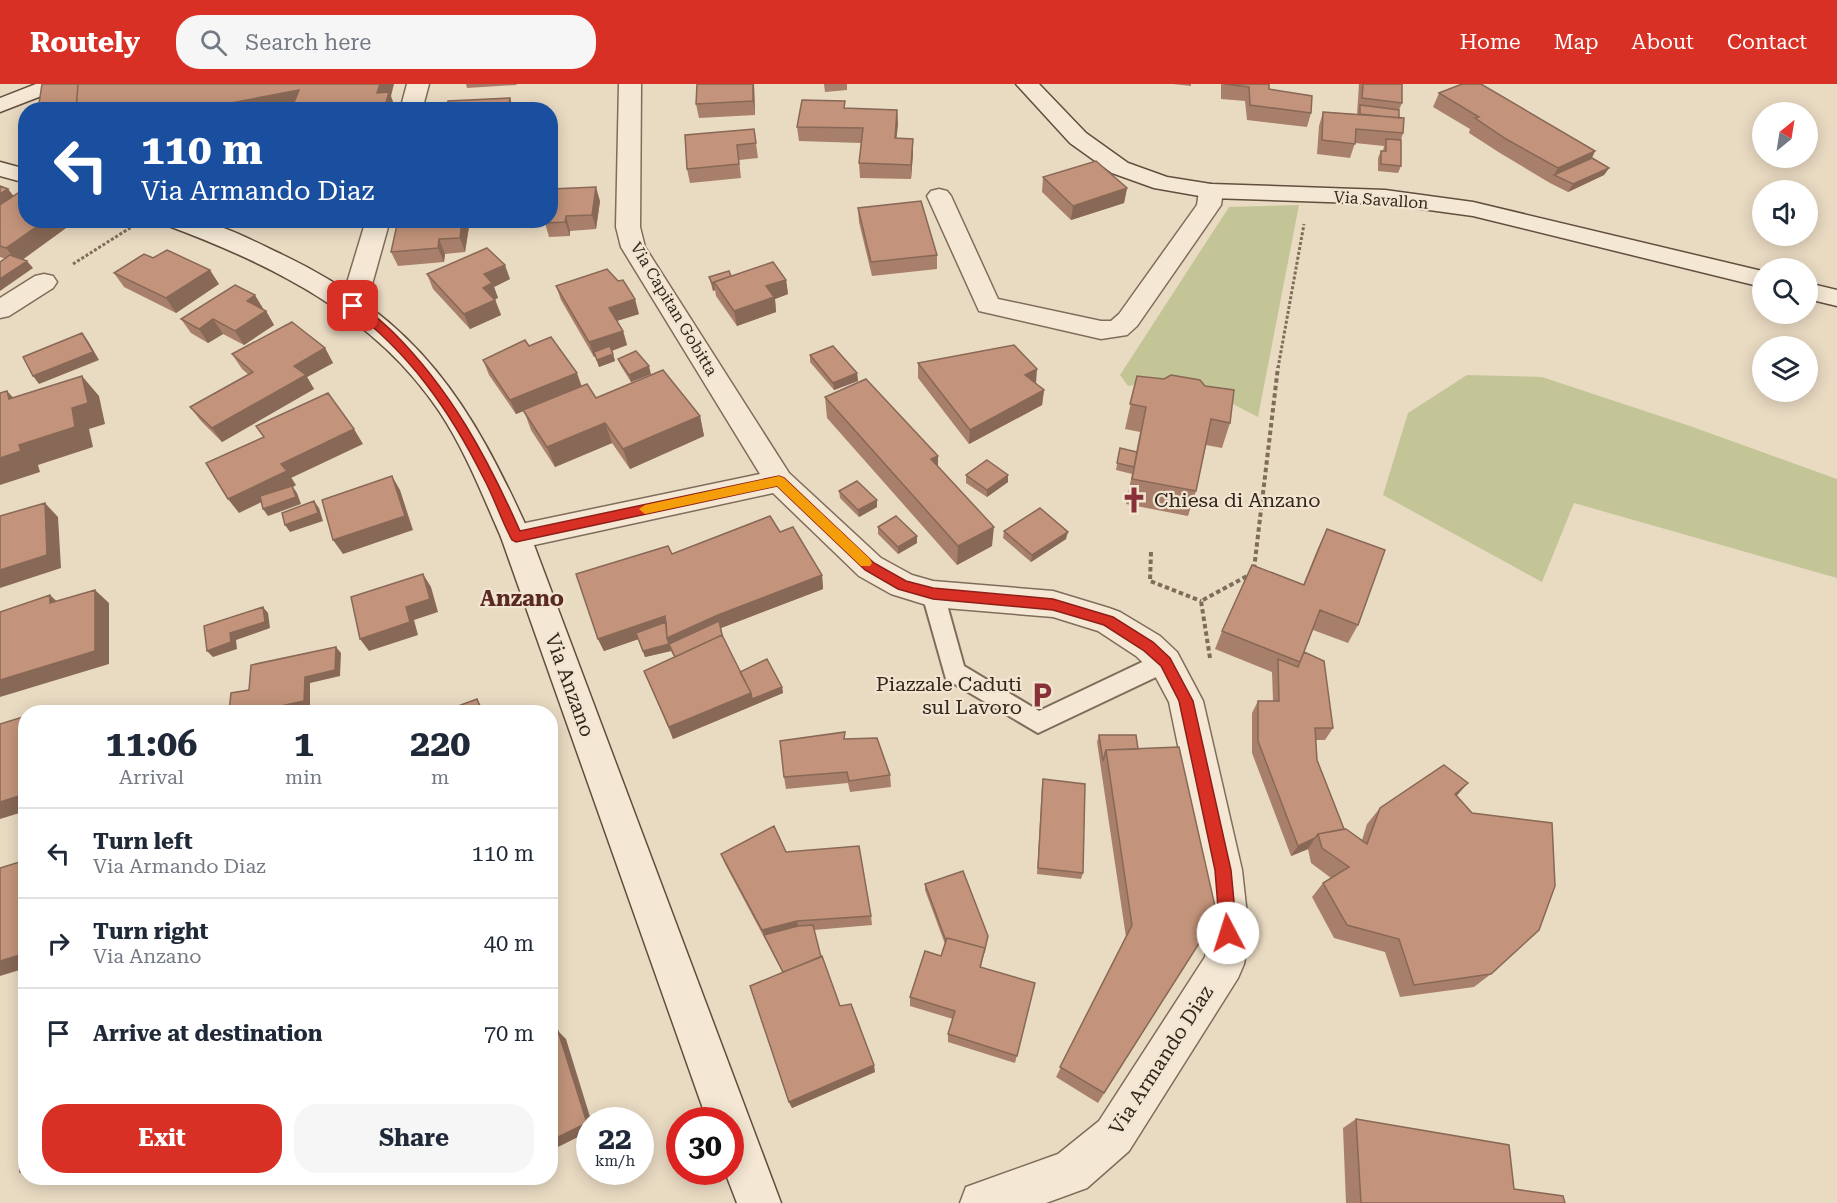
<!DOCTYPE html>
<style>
body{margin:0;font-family:"Roboto Serif",serif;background:#f6f6f7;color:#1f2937;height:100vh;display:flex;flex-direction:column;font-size:22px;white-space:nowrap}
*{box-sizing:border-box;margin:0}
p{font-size:20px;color:#747a83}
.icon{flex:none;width:33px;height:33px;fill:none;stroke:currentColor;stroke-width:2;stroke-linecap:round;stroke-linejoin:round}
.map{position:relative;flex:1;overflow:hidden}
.drawer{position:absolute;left:18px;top:621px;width:540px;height:480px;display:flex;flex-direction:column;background:#fff;border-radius:24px;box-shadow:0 3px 15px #0003}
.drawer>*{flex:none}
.guide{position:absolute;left:18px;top:18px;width:540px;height:126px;border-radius:24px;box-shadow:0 3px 15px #0003;background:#1a4fa0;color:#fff;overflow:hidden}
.needle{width:39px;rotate:30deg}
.fabs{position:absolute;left:1752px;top:18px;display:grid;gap:12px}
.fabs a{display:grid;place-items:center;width:66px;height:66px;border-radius:50%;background:#fff;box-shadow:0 3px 15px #0003;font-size:30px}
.speed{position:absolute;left:576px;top:1023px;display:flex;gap:12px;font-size:30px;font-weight:700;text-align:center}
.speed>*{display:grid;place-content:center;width:78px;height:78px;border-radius:50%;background:#fff;box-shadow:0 3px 15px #0003;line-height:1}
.speed small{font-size:15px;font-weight:400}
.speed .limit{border:9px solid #d22;background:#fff;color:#111}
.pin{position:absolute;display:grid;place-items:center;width:51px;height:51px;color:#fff;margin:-26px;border-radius:12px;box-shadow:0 3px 9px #0006}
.me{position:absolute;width:66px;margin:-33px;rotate:355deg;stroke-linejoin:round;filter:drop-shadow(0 0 4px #0008)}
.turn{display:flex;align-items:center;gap:21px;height:126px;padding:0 24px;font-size:27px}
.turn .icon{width:78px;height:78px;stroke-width:2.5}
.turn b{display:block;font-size:42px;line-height:51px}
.eta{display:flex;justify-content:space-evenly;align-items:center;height:102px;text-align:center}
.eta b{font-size:36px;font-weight:700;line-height:42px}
.cta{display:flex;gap:12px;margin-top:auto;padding:12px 24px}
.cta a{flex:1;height:69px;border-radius:24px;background:#d93025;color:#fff;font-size:24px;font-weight:700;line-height:69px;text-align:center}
.cta a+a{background:#f6f6f7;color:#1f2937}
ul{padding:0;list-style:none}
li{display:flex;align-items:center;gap:18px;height:90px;padding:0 24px;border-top:2px solid #e0e1e3}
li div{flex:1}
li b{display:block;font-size:22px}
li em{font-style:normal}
header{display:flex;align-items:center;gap:36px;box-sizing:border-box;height:84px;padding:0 30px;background:#d93025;color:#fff}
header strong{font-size:28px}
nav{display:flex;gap:33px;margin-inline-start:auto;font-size:21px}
.search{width:420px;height:54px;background:#f6f6f7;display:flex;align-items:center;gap:15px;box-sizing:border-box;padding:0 21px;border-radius:24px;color:#747a83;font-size:22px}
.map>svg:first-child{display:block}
.green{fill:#c3c597}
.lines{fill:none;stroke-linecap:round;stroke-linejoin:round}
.service-casing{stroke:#806c5b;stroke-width:4}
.minor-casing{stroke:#806c5b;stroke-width:3}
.secondary-casing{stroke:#624e3e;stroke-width:3}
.path-far1{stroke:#806c5b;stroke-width:3;stroke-dasharray:3 2;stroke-linecap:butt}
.path{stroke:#806c5b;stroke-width:4;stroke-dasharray:4.5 3;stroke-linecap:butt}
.service{fill:#f4e8d4;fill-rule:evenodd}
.minor{fill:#f4e8d4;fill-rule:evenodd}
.secondary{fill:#f4e8d4;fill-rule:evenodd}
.wall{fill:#a87f6a}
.shaded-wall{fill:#886856}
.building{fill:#c3947b;stroke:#886856;stroke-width:1.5}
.route{fill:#d93025;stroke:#8d1f18;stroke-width:1.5}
.slow{fill:#f59e0b}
.labels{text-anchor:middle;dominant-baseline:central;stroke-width:4.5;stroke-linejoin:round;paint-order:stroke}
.far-street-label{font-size:16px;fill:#32261e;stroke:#f1e5d0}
.poi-label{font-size:20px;fill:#32261e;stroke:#f1e5d0;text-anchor:start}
.street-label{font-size:20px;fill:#32261e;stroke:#f1e5d0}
.quarter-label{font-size:22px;font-weight:bold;fill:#5a2921;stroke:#f1e5d0}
</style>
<header>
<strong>Routely</strong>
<div class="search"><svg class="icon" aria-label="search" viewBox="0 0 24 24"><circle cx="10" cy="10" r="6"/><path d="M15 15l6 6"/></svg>Search here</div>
<nav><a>Home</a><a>Map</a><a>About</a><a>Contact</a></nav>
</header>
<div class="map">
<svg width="1837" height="1119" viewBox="0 0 1837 1119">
<rect width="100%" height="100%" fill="#e9dac2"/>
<!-- green -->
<path class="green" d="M1299,121L1258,333L1221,314L1139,300L1128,302L1120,291L1229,123Z
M1467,291L1542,293L1690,342L1837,395V494L1574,419L1542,498L1383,411L1408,329Z"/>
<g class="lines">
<!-- service casing -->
<g class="service-casing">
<path id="service" d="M933,501L941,504L944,510L964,582L1039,627L1157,571L1165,569L1173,571L1176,578L1173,585L1038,649L946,595L922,510L925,504Z"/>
</g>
<!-- minor casing -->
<g class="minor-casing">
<path id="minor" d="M407,0H429L422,26H400Z
M619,0H641L640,143L645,163L789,389L881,474L912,491L933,497L1053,507L1109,524L1120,528L1160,552L1177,568L1203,617L1242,786L1249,849L1244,880L1238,894L1129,1067L1087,1104L1046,1119H960L966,1103L1058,1070L1099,1037L1205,873L1209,849L1204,786L1169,618L1153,588L1136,572L1098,547L1053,533L933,523L891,510L859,492L773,409L516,465L505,461L501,453L505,445L516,441L760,390L621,163L616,143Z
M1211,100L1219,102L1223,107L1221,121L1137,242L1127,251L1101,255L979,227L927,112L931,107L939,105L947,107L951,112L998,215L1101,237H1111L1119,230L1197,121L1199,107L1203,102Z
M366,136H390L366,222L362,228L353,230L344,228L340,222Z
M44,190L53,192L57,198L53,204L9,232L0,234V214L35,192Z"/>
</g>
<!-- secondary casing -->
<g class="secondary-casing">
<path id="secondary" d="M36,0H66L62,4L0,28V14Z
M1016,0H1039L1086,49L1128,79L1167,93L1211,100L1385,106L1473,118L1762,187V203L1473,132L1385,120L1211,114L1154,104L1112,89L1070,59Z
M0,78L26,85V99L0,92Z
M162,136C174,136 188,134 199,137C227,142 257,159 283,171C420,237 471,319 531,453L781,1119H737L725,1088H730V1036H707L501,453C482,410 465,366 439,327C374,230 271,180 166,141Z
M1808,199L1837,206V222L1808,215Z"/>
</g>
<!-- path-far1 -->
<path class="path-far1" d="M73,180L133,142
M1278,284L1304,140"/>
<!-- path -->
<path class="path" d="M1151,468L1150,497L1201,517
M1254,485L1278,283
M1210,574L1201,517L1249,491"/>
<!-- service -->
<use href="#service" class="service"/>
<!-- minor -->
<use href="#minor" class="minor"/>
<!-- secondary -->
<use href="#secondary" class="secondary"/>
</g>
<!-- wall -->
<path class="wall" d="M466,0H517L516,1L467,4Z
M697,0H754L755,31L699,34L696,20Z
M824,0H847V6L825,8Z
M1173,0H1191V2Z
M1221,0H1269V5L1311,29L1307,43L1247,36L1245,17L1221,15Z
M1355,0H1402V19L1399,26V34L1403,49L1401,56V82L1398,89L1378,87V74L1381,67H1383L1384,62L1355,59L1350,74L1317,70L1319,42L1323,28L1357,30L1359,0Z
M1439,9L1595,67L1592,74L1609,84L1604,91L1568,108L1550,99L1500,69L1469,49L1470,45L1433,23Z
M845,17V24L897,26L898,40L896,54L913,69L911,95L860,94L859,79L861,59L799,57L797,43Z
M754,45L758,74L739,76L741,94L690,99L687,85Z
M1043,93L1127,104L1124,119L1071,136L1042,108Z
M0,102L8,105L13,112L77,136L23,175L33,184L0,173Z
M600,117L596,145L570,147V152L549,153L545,139Z
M858,124L937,171V185L872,192L859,138Z
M398,136H470L465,168L445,170L444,178L398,182L391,168Z
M153,174L219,200L176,229L124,203L114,189Z
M427,190L510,195L494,203L498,214L495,215L501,231L470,245L433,205Z
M731,192L786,196L788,210L775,215L776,228L737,242L716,212L715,206L713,207L709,193Z
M556,202L639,230L617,237L623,247L627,261L612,267L615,277L599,283L595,272L594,273L561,216Z
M264,226L266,227L274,241L244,261L223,250L208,259L191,249L181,235Z
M529,262L596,314L700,332L704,352L630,385L612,359L555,383L531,346L524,327L516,330L489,291L483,276Z
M325,264L333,279L307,293L314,305L222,358L201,337L190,323L249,291L242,285L232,270Z
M810,271L857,289L858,297L834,306L810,278Z
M618,275L651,290L631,298L621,282Z
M918,279L1044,306L1042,321L969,360L918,294Z
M1137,292L1164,295L1230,339L1222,364L1206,361L1196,407L1188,432L1126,420L1132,390L1116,386L1120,364L1136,368L1140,348L1125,345Z
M825,313L938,383L992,462L957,481L827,334Z
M966,391H1008V398L987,413L966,399Z
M839,407L877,416V423L859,433L840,414Z
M878,443L917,452V459L898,470L878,450Z
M1327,445L1358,541L1348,559L1313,546L1304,568L1333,644L1325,656H1316L1317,676L1344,745L1362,756L1367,740L1380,724L1456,712L1491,890L1474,903L1400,913L1385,868L1334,854L1312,813L1323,799L1331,794L1311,779L1308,765L1291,772L1252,669V629L1258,617H1273L1272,588L1215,565L1222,547L1303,501L1318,464Z
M1004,447L1066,455L1031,478L1003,454Z
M780,448L822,491L823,505L721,544L723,552L740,588L782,603L783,609L673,655L644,587L674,573L671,567L645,573L638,555L604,567L598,555L672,470Z
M1099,651L1138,665L1217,831L1098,1019L1056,993L1126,853L1097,658Z
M845,655L890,691L891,703L850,708L848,699L786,705L784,693Z
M1043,695L1083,789L1081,795L1037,790L1042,701Z
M786,768L871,832L872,841L814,846L821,873L840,922L875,988L792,1024L789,1018L783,889L725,780L721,770Z
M925,800L988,852L981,883L1035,899L1015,979L948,958V950L953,935L910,922V913L941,872L945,860L925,806Z
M1356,1035L1514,1105L1565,1119H1346L1343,1044Z"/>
<!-- shaded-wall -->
<path class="shaded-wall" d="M380,0H394L391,12L396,26H383L377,9Z
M753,0H754L755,31L753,17Z
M299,6L308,26H194Z
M510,14L514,26H508Z
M897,26L898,40L895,69V54Z
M913,55V69L911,95V81Z
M1595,67L1588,81L1554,91L1558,84Z
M1609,84L1604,91L1568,108L1573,100Z
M596,103L600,117L596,145L592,131Z
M1127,104L1124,119L1071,136L1073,122Z
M8,105L19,119L0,132V110Z
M566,132L570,147V152L565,138Z
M46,136H77L18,179L6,164Z
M462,136H470L465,168L460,154Z
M439,155L445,170L444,178L438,164Z
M27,177L33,184L0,207V195Z
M505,181L510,195L494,203L498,214L488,218L483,204L484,190Z
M210,186L219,200L176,229L166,214Z
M786,196L788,210L775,215L776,228L737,242L734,227L766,202Z
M712,199H714L715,206L713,207Z
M255,211L264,226L247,217Z
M635,215L639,230L613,238L609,224Z
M495,216L501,231L470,245L464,230Z
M266,227L274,241L244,261L235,247Z
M213,235L223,250L208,259L199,245Z
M623,247L627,261L596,272L594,268L595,272L594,273L589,258Z
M82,249L88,257L99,276L39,300L33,292Z
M325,264L333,279L307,293L314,305L222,358L212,344L294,282Z
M613,270L615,277L599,283L597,276Z
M649,282L651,290L631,298L629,291Z
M1037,285L1036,300L1025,291Z
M577,289L582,303L516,330L510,316Z
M857,289L858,297L834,306L833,299Z
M82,292L99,312L105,340L89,345L93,363L38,381L40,388L0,401V374L72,324Z
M1044,306L1042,321L969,360L970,346Z
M7,307L26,327L9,315Z
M700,332L704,352L630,385L623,365Z
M605,339L612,359L555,383L547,363Z
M354,345L363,360L291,394L281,380Z
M938,372V392L931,375Z
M287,387L296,401L293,403L297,409L301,420L268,432L263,425L292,403L239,429L228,415Z
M1008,391V398L987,413V406Z
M392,392L400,406L413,446L343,470L333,456Z
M877,416V423L859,433L858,426Z
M314,417L319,424L323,437L290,448L285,441Z
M45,419L58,433L61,484L0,504V486Z
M994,443L992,462L957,481L958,462Z
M1068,448L1066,455L1031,478L1032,471Z
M917,452V459L898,470V463Z
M423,490L431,503L438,528L414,536L418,551L369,567L360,555L406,523Z
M822,491L823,505L721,544L669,560L671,567L645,573L643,567L667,554L668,545L604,567L598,555L665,532L718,531Z
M95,506L109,519V580L0,613V596Z
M50,511L64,524L50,519Z
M263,523L268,529L270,544L236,556L237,565L213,573L207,567Z
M336,563L341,569L340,592L310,599V623L287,628H253L305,593Z
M782,603L783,609L673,655L669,643L751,609Z
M477,615L484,627L485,628H482Z
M26,638V727L0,735V718Z
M1468,699L1453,716L1455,710Z
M1315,754L1308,765L1291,772L1298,762Z
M797,837L799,847L764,851L762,846Z
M26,869V884L0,892V877Z
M558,947L566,955L591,1036H590V1047L550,1067Z
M874,981L875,988L792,1024L789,1018Z"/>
<!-- building -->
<path class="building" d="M42,0H78L76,26H38Z
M78,0H380L377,9L389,8L384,26H291L299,6L194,26H76Z
M697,0H753V17L696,20Z
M1224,0H1269V5L1312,12L1311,29L1250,21L1249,3Z
M1363,0H1402V19L1362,14Z
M1462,0H1481L1595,67L1558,84L1506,55L1475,34L1479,33L1439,9Z
M510,14L508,26H445L448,17Z
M802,16L845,17L844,24L897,26L895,54L913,55L911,81L859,79L863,44L797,43Z
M1360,21L1399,26V34L1360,30Z
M1323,28L1404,34L1403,49L1356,45L1355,60L1322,56Z
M754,45L756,59L737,61L739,80L687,85L685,51Z
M1386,55L1401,56V82L1381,80V67H1386Z
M1592,74L1609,84L1573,100L1554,91Z
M1096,77L1127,104L1073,122L1043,93Z
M0,102L8,105L0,110Z
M596,103L592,131L566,132L565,138L545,139V136H550L551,105Z
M18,109L26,111V136H46L6,164L0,162V121Z
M921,117L937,171L871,178L858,124Z
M398,136H462L460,154L439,155L438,164L391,168Z
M487,164L505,181L484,190L492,199L483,204L495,216L464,230L427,190Z
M167,166L210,186L166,214L114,189L144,170L153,174Z
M10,171L27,177L0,195V178Z
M773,178L786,196L766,202L774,213L734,227L714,198Z
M607,185L618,197L623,196L635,215L609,224L623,247L589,258L556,202Z
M729,187L731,192L712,199L709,193Z
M235,201L255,211L247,217L266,227L235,247L213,235L199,245L181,235Z
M292,238L325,264L294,282L306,291L212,344L190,323L253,288L232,270Z
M82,249L93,268L33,292L23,273Z
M551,253L577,289L510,316L483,276L525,256L529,262Z
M1014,261L1037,285L1025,291L1044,306L970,346L918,279Z
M610,262L613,270L597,276L594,268Z
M833,262L857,289L833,299L810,271Z
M636,267L649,282L629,291L618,275Z
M663,286L700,332L623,365L605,339L547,363L523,326L587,300L596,314Z
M1171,291L1200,296L1205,302L1234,306L1230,339L1211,335L1196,407L1132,395L1146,323L1130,320L1137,292L1164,295Z
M82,292L88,319L72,324L75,343L19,361L21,367L0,374V309L7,307L9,315Z
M866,295L938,372L931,375L994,443L958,462L825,313Z
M328,309L354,345L281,380L287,387L228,415L206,379L264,353L256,342Z
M1120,364L1137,368L1134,383L1117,379Z
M987,376L1008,391L987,406L966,391Z
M392,392L405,432L333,456L322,416Z
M857,397L877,416L858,426L839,407Z
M292,402L296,413L263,425L260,412Z
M314,417L318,429L285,441L282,429Z
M45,419L47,471L0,486V432Z
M1040,424L1068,448L1032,471L1004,447Z
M770,432L780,448L793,443L822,491L718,531L667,554L665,532L598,555L576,490L668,462L672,470Z
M896,432L917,452L898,463L878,443Z
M1327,445L1385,466L1358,541L1320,526L1300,578L1222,547L1252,481L1304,501Z
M423,490L430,515L406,523L410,538L360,555L351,513Z
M95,506V567L0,596V528L50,511V519Z
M263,523L265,538L230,549L231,558L207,567L204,542Z
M719,537L722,551L675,573L669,560Z
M666,538L667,554L669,560L643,567L636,549Z
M722,551L751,609L669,643L644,587Z
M336,563L335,586L305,593L304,617L253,628H229L231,609L249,606L251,581Z
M1304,568L1324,577L1333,644H1315L1317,676L1344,745L1318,750L1315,754L1298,762L1258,657V617H1279L1278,575L1298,583Z
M767,575L782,603L752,615L751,609L740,588Z
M477,615L482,628H442Z
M26,632L22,711L0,718V640Z
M845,648L844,655L877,654L890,691L849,697L847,688L784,693L780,657Z
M1099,651H1136L1138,665L1106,666L1103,677Z
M1179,663L1217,831L1104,1009L1060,983L1132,841L1106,666Z
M1444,681L1468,699L1455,710L1472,729L1552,739L1555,802L1539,846L1491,890L1414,901L1399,855L1347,841L1323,799L1349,783L1322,764L1318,750L1346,745L1367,760L1380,724Z
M1043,695L1085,700L1083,789L1038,784Z
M774,742L786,768L859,762L871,832L797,837L762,846L721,770Z
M26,776V869L0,877V784Z
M963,787L988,852L984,869L985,864L947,854L946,857L925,800Z
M813,841L821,873L783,888L764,851L798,842Z
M947,854L985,864L980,883L1035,899L1017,972L948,950L955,927L910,913L925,867L941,872Z
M822,872L840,922L851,920L874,981L789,1018L750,902Z
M558,947L587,1039L550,1057V951Z
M26,990V1086L20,1088Z
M1356,1035L1509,1061L1514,1105L1563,1112L1565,1119H1361Z"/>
<!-- route -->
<path class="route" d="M353,218C367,223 382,238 393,248C451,306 487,373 520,447L779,392L784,394L874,479L906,497L933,504L1053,515L1113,533L1153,558L1170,574L1193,617L1231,786L1237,849L1234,854L1228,857L1223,854L1220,849L1215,786L1179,617L1161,582L1143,566L1104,541L1053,526L933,515L898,505L865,486L777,402L516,458L512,456C501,436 494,413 483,393C450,327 409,268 349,224L348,222Z"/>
<!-- slow -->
<path class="slow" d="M779,392L784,394L870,475L872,479L870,482H861L777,402L645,430L639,425L645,421Z"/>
<!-- icons -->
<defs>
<g id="church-bare" transform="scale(2.07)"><path d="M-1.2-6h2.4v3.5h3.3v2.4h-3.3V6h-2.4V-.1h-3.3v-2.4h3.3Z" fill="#893138" stroke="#f1e5d0" stroke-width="2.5" paint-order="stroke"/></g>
<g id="parking-bare" transform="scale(2.07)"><path d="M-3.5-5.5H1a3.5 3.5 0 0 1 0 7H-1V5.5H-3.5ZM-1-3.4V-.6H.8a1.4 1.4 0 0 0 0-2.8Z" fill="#893138" stroke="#f1e5d0" stroke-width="2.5" paint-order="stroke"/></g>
</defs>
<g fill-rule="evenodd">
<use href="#church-bare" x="1134" y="416"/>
<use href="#parking-bare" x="1042" y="611"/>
</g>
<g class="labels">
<!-- far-street labels -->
<g class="far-street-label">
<text transform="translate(1381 116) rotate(4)">Via Savallon</text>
<text transform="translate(674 225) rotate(59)">Via Capitan Gobitta</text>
</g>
<!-- poi labels -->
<g class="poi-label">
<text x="1154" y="416">Chiesa di Anzano</text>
<text x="1022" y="600" text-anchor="end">Piazzale Caduti<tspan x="1022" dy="23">sul Lavoro</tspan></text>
</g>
<!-- street labels -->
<g class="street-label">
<text transform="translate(570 601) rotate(70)">Via Anzano</text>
<text transform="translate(1161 976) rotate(-57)">Via Armando Diaz</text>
</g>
<!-- quarter labels -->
<g class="quarter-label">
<text x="522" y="514">Anzano</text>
</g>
</g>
</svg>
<div class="fabs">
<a><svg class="needle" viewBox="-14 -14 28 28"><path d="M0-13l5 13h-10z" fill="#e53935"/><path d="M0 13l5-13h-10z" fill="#747a83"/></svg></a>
<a><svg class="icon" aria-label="sound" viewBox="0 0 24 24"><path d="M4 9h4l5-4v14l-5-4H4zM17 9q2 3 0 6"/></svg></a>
<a><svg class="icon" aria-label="search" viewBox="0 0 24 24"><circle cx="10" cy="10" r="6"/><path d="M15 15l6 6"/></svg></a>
<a><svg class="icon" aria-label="layers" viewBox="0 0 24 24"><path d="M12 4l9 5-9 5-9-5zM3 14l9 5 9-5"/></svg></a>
</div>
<div class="speed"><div>22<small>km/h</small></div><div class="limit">30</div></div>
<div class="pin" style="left:353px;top:222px;background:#d93025"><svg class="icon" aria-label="arrive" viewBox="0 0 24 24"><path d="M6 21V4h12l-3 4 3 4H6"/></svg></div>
<svg class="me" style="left:1228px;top:849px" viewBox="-20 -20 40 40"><circle r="19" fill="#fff"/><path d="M0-13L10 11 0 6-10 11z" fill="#d93025"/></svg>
<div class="guide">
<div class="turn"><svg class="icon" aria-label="left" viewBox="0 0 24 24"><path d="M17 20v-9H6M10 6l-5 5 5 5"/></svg><div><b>110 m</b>Via Armando Diaz</div></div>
</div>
<section class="drawer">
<div class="eta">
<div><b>11:06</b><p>Arrival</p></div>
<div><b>1</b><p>min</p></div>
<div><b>220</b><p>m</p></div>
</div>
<ul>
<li><svg class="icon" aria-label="left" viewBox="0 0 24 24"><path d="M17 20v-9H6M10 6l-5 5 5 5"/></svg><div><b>Turn left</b><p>Via Armando Diaz</p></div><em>110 m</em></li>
<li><svg class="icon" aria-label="right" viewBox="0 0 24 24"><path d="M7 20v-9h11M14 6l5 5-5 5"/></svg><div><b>Turn right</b><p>Via Anzano</p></div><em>40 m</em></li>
<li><svg class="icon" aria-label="arrive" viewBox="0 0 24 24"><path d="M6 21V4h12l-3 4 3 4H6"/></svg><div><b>Arrive at destination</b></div><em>70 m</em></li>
</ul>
<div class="cta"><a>Exit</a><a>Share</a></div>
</section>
</div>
